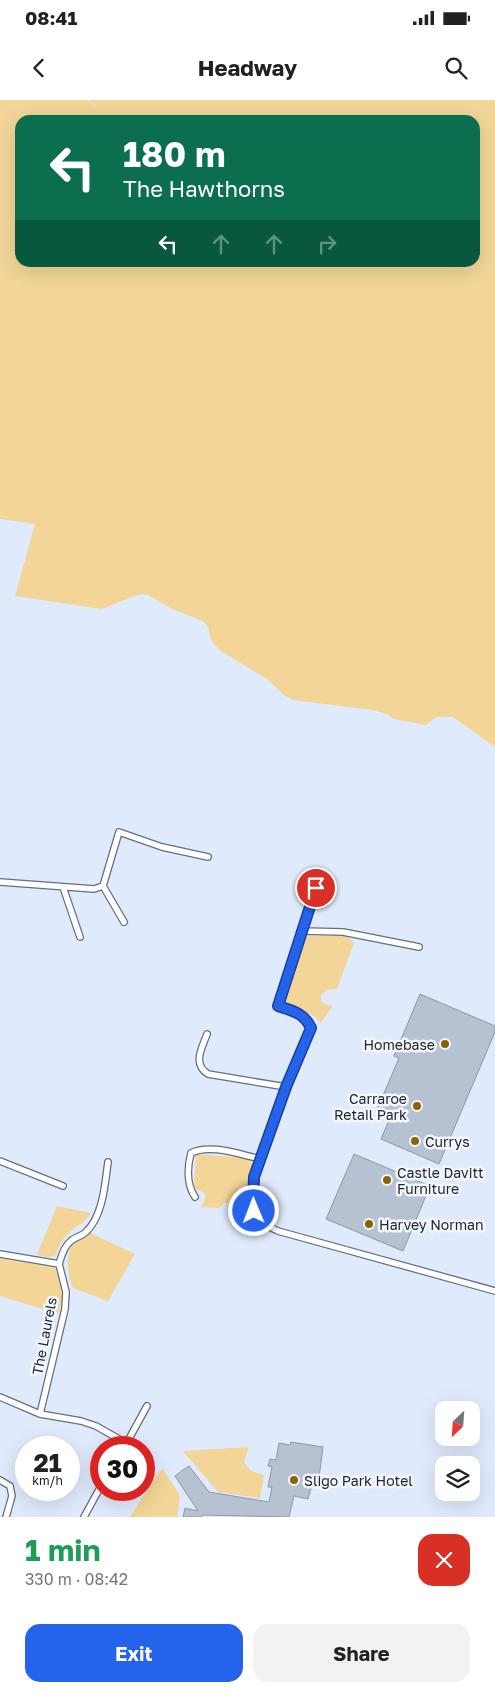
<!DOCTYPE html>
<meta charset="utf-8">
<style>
body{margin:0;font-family:"Golos Text",sans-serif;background:#f2f2f2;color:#202124;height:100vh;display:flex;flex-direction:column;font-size:19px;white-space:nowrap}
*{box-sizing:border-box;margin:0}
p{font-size:16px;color:#757577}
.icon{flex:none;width:28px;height:28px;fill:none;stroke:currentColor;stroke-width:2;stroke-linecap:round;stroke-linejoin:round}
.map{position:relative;height:1417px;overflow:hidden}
.side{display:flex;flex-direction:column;background:#fff;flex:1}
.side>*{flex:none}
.hud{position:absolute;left:15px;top:15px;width:465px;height:152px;border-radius:15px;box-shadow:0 5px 20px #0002;background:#0b6e4f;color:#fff;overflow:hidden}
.needle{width:32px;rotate:205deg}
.fabs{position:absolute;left:435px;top:1301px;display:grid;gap:10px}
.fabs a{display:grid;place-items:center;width:45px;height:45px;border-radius:10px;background:#fff;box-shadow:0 5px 20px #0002;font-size:25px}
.speed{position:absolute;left:15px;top:1336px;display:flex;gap:10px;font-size:25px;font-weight:700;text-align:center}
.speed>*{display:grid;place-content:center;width:65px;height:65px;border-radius:50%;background:#fff;box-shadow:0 5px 20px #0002;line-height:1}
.speed small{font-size:12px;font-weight:400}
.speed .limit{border:8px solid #d22;background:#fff;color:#111}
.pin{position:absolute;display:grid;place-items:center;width:42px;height:42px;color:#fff;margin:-21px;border:2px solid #fff;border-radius:50%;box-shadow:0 1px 5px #0007}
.me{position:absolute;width:55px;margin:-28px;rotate:359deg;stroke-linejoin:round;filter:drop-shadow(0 0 4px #0008)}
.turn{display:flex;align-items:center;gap:18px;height:105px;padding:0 25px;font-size:22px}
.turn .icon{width:65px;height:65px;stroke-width:2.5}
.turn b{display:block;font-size:35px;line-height:42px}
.lanes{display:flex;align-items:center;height:48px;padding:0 25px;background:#0003;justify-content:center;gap:25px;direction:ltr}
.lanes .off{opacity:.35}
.round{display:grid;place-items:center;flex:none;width:52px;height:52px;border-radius:15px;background:#f2f2f2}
.headline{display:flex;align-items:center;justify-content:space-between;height:85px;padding:0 25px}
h1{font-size:30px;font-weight:700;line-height:38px;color:#1e9e55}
.action{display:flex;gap:10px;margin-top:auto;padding:10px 25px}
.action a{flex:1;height:58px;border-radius:15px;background:#2563eb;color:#fff;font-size:20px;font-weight:700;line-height:58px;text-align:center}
.action a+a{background:#f2f2f2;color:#202124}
.status{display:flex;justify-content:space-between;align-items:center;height:35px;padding:0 25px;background:#fff;direction:ltr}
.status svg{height:14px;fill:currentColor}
header{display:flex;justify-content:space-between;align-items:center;height:65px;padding:0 25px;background:#fff;font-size:22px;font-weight:700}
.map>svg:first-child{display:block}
.green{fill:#f2d597;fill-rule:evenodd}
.building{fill:#b6c1d2;stroke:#8d97a7}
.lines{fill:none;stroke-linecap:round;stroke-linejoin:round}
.minor-casing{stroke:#656f7e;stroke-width:8}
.minor{stroke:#fff;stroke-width:5.5}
.route-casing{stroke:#184099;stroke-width:12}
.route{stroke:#2563eb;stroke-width:9}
.poi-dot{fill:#876601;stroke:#f2f7fe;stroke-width:2}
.labels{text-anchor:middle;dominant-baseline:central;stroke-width:5;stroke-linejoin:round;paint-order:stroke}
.poi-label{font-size:14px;fill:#23272d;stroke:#f2f7fe;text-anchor:start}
.street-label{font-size:14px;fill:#23272d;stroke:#f2f7fe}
</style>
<div class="status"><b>08:41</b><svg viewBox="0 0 49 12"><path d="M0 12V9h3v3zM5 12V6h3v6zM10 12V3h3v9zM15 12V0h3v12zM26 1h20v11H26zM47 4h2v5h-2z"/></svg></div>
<header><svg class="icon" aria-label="back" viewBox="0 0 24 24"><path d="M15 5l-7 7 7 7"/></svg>Headway<svg class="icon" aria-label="search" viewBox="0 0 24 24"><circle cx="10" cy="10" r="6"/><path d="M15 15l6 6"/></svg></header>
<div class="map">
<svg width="495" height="1417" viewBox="0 0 495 1417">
<rect width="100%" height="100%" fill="#dfeafc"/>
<!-- green -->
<path class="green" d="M0,0H86L100,8L88,0H495V647L453,617H436L426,625L394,619L387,614L372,610L293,600L285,596L267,579L219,550L211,540L208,527L203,521L172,509L148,495L142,494L134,496L102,509L15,496L35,424L0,419ZM20,20H475V162H20Z
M309,836H347L354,843L337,889L327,890L321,895L322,902L327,905H333L321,923L314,916L287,905L284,901L304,839Z
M196,1054L246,1058L254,1066L250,1088L249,1105L224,1103L220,1108L201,1107L205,1099V1093L194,1088Z
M57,1106L91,1113C85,1124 75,1126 67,1135C61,1141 58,1149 55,1156L47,1157L37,1155Z
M90,1133L135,1154L108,1201L73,1188C67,1175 64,1152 76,1141C80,1138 86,1135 90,1133Z
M0,1158L55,1168L64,1192L59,1214L0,1196Z
M249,1347L244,1362L251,1371L264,1375L260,1398L218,1392L183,1351Z
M163,1369L180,1396L177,1417H130C137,1407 156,1374 163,1369Z"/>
<!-- building -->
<path class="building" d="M420,894L495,926V932L439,1064L381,1039L390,1018L376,1012L399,958L394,956Z
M354,1054L430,1086L403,1151L326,1119Z
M291,1342L323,1347L318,1385L312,1384L308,1399L294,1396L289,1417L202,1415V1417H183L185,1408L198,1411L175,1376L183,1370L189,1366L209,1392L269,1402L272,1387H268L272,1367L268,1366L270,1359L276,1360L279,1343L290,1345Z"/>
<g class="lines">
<!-- minor casing -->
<g class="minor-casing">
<path id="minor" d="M0,782L94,789L103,786L124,822
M103,786L119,732L162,747L208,757
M63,787L80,837
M316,788L278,906C293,911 304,913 311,928C300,967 236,1081 257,1116C261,1124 270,1127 278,1131L495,1191
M302,831L343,832L419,847
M207,934C202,948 192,964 208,974L286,987
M0,1061L63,1086
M195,1097C187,1085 187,1068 191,1053C210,1043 241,1055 261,1059
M0,1154L59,1164
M59,1164C62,1155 64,1146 72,1140C76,1137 82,1136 86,1132C103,1116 105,1084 108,1062
M0,1297L40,1314L81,1321L96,1326L126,1343
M40,1314L65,1209L66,1192L59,1164
M124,1348L147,1306
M0,1380L10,1386L12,1396L6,1417
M84,1417L101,1386"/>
</g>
<!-- minor -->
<use href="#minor" class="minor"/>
</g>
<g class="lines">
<!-- route casing -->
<g class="route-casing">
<path id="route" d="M254,1111L253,1101L254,1077L286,987L311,928C304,913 293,911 278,906L316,788"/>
</g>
<!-- route -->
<use href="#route" class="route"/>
</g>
<!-- markers -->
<g class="poi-dot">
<circle cx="445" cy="944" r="5"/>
<circle cx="417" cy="1006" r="5"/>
<circle cx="415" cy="1041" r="5"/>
<circle cx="387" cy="1080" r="5"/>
<circle cx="369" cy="1124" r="5"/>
<circle cx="294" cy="1380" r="5"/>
</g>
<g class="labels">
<!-- poi labels -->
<g class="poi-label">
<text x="435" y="944" text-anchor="end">Homebase</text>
<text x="407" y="998" text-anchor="end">Carraroe<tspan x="407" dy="16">Retail Park</tspan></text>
<text x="425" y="1041">Currys</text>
<text x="397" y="1072">Castle Davitt<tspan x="397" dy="16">Furniture</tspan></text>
<text x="379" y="1124">Harvey Norman</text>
<text x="304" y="1380">Sligo Park Hotel</text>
</g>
<!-- street labels -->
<g class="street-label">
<text transform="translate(44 1236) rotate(-79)">The Laurels</text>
</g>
</g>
</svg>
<div class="fabs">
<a><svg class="needle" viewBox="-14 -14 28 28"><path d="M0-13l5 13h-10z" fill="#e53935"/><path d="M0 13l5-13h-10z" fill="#757577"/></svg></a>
<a><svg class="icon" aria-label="layers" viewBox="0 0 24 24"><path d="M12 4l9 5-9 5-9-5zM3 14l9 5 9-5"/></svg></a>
</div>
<div class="speed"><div>21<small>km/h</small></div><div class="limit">30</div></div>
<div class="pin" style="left:316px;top:788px;background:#d93025"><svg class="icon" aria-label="arrive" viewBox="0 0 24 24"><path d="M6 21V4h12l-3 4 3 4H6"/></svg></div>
<svg class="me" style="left:254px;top:1111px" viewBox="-20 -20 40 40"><circle r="17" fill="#2563eb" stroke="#fff" stroke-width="3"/><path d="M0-11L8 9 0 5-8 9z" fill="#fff"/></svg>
<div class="hud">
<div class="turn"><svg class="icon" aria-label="left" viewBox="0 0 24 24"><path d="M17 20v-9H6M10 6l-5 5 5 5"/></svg><div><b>180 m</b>The Hawthorns</div></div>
<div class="lanes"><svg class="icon" aria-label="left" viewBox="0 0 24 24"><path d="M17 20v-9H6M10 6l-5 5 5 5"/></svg><svg class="icon off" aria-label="ahead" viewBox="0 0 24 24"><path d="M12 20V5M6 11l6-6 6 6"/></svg><svg class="icon off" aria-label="ahead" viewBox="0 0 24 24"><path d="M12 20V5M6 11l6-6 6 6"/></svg><svg class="icon off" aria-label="right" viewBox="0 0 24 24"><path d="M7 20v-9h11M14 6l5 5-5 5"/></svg></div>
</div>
</div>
<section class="side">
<div class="headline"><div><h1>1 min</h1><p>330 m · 08:42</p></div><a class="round" style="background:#d93025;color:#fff"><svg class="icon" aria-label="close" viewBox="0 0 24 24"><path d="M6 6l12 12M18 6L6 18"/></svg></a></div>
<div class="action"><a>Exit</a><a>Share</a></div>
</section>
